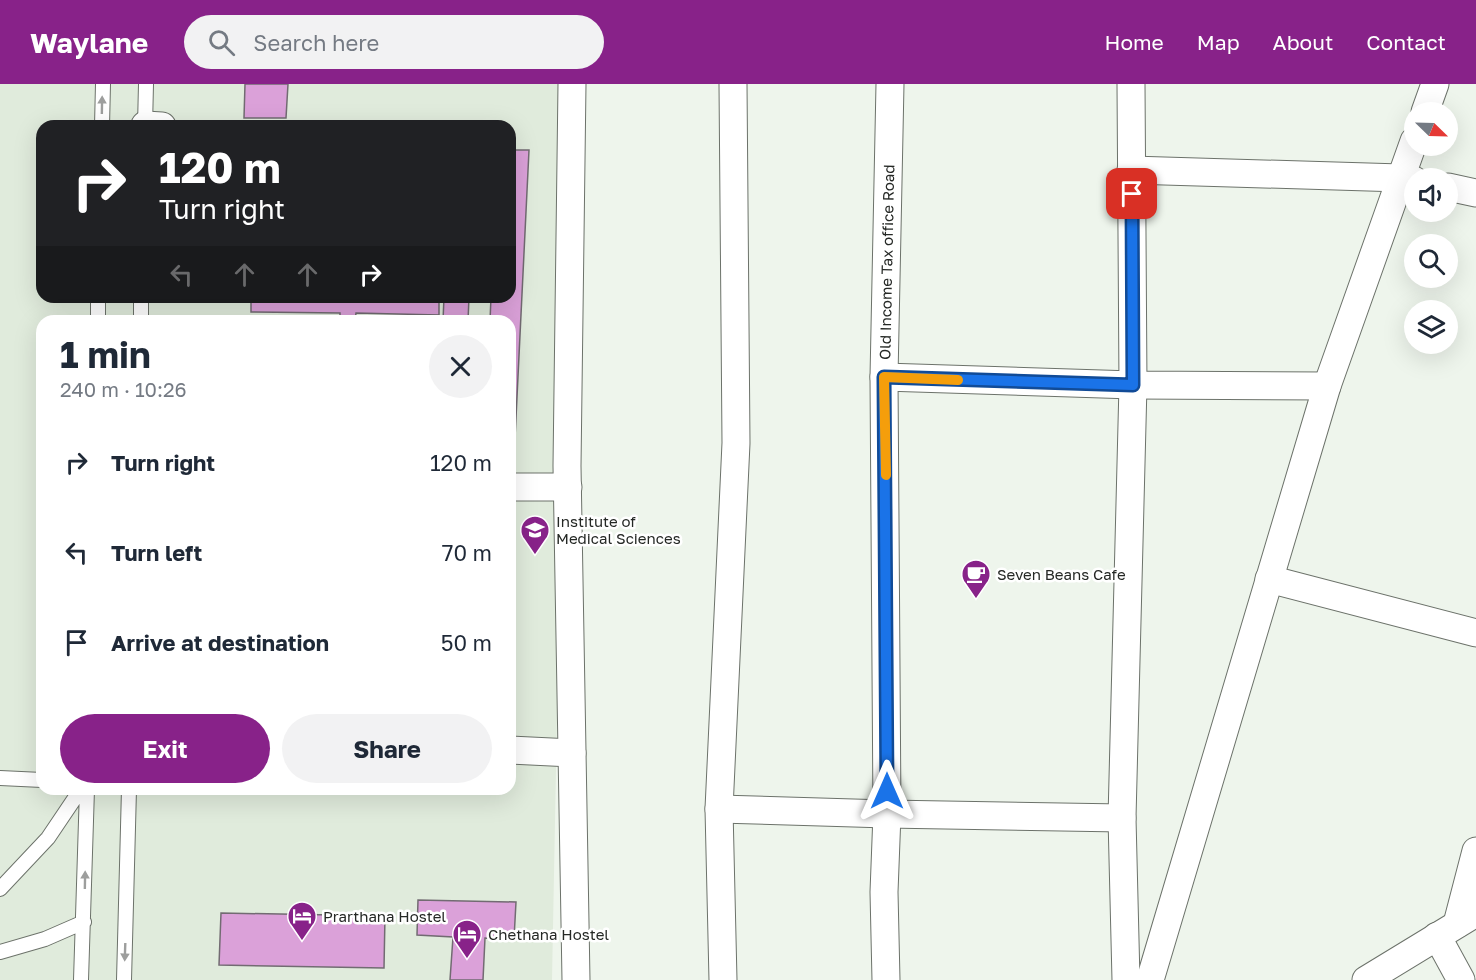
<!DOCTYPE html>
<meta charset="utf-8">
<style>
body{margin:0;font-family:"Golos Text",sans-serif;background:#f2f2f3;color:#1f2937;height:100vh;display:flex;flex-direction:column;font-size:22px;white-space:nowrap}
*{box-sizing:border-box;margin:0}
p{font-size:20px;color:#747a83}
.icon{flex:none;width:33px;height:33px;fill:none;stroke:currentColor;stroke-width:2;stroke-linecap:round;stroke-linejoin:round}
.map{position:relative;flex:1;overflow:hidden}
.drawer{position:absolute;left:36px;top:231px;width:480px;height:480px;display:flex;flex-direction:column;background:#fff;border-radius:18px;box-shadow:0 6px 24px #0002}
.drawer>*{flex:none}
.banner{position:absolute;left:36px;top:36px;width:480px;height:183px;border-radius:18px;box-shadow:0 6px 24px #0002;background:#202124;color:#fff;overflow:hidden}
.needle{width:39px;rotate:113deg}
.buttons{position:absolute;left:1404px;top:18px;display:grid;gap:12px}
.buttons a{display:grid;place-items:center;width:54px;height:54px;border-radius:50%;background:#fff;box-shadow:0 6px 24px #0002;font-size:30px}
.pin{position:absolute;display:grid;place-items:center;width:51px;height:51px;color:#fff;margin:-26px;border-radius:12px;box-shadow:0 3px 9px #0006}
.me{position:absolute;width:66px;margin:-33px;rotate:0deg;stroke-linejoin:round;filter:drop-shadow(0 0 4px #0008)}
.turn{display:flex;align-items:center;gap:21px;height:126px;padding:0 24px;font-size:27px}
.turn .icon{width:78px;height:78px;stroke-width:2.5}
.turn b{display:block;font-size:42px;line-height:51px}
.lanes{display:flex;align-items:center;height:57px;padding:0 24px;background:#0003;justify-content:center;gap:30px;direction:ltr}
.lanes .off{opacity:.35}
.round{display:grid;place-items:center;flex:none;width:63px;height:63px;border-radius:32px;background:#f2f2f3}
.headline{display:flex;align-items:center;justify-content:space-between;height:102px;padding:0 24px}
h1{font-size:36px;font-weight:700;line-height:45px}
.action{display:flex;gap:12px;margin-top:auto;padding:12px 24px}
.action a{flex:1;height:69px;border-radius:36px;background:#882289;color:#fff;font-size:24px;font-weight:700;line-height:69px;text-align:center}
.action a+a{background:#f2f2f3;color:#1f2937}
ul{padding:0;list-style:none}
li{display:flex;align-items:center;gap:18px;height:90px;padding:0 24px}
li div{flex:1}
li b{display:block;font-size:22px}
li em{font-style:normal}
header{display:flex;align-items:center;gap:36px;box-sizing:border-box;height:84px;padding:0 30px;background:#882289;color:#fff}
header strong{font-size:28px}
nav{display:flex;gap:33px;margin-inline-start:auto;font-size:21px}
.search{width:420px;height:54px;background:#f2f2f3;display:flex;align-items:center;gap:15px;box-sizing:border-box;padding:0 21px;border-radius:33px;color:#747a83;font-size:22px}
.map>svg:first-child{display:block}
.built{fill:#e0ebdc;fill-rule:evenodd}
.building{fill:#dba1d9;stroke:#726b72;stroke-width:1.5}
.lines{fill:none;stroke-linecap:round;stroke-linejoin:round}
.lane-casing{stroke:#6c726a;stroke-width:16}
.street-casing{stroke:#6c726a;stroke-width:29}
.lane{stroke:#fff;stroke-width:14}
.street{stroke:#fff;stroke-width:27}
.oneway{fill:#9d9e9d}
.route-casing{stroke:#114b97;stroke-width:15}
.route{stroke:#1a73e8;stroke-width:10}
.slow{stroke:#f59e0b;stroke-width:10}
.labels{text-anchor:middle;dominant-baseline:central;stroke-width:5;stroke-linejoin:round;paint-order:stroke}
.street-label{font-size:15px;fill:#252825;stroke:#fff}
.poi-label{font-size:15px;fill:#252825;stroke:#fff;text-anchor:start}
</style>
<header>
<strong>Waylane</strong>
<div class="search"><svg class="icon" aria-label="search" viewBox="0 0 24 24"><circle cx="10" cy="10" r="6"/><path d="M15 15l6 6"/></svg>Search here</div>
<nav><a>Home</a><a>Map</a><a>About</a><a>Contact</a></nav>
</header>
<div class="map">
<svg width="1476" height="896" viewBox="0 0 1476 896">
<rect width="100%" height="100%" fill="#eef5ec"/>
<!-- built -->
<path class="built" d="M0,0H569L552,896H0ZM42,42H510V213H42ZM42,237H510V705H42Z"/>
<!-- building -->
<path class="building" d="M245,0H288L286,34H244Z
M510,66H529L515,354H510V237H490L491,213H510Z
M251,213H439V231L356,229L355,237H340V229L251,228Z
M444,213H469L468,237H443Z
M418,816L516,818L514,855L485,854L483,896H450L453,853L417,851Z
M221,829L385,832L384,884L219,881Z"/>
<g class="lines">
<!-- lane casing -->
<g class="lane-casing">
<path id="lane" d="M102,42L103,0
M145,42L146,0
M98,237V213
M141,237V213
M0,694L42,696
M0,805L48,754L81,705
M0,868L45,855L84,838
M81,896L87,705
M124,896L129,705"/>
</g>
<!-- street casing -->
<g class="street-casing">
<g id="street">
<path d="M572,0L567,382L576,896"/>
<path d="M1425,28L1435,0"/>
<path d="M145,41L162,42"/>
<path d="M1131,86L1401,94L1414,96"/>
<path d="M1448,103L1476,109"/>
<path d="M884,293L1133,301L1327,302"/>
<path d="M510,403H568"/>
<path d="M1269,495L1476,549"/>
<path d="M510,666L572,669"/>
<path d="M719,725L887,730L1122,734"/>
<path d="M1457,840L1476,767"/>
<path d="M1437,852L1461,896"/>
<path d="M723,896L719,725L736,359L733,0"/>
<path id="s1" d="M886,896L884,808L887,730L884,293L890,0"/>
<path d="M1126,896L1122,734L1133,301L1131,0"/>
<path d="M1150,896L1327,302L1414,57"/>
<path d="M1366,896L1476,829"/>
</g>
</g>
<!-- lane -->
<use href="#lane" class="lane"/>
<!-- street -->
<use href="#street" class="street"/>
</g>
<!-- one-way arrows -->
<defs><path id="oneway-solid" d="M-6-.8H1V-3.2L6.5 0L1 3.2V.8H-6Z" transform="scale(1.5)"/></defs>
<g class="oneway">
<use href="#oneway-solid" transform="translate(102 21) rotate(-89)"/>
<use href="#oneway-solid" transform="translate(85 796) rotate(-89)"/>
<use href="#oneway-solid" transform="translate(125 868) rotate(92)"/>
</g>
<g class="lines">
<!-- route casing -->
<g class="route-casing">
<path id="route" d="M887,707L884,293L1133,301L1132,110"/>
</g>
<!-- route -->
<use href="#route" class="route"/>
<!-- slow -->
<path class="slow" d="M886,391L884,293L958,296"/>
</g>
<!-- icons -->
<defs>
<g id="university-pin" transform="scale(1.5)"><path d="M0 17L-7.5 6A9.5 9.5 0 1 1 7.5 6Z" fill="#882289" stroke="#fff"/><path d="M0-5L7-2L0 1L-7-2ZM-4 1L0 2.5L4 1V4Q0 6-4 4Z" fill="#fff"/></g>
<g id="cafe-pin" transform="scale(1.5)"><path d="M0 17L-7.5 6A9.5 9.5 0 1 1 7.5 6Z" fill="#882289" stroke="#fff"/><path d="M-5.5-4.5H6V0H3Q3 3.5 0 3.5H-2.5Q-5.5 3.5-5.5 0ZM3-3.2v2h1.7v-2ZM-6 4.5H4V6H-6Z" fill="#fff"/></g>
<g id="hotel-pin" transform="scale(1.5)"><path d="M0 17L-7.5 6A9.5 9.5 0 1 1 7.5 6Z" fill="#882289" stroke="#fff"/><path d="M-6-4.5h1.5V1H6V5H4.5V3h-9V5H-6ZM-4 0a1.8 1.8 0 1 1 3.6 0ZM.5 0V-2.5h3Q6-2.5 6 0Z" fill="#fff"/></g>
</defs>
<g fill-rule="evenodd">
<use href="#university-pin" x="535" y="446"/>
<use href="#cafe-pin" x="976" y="490"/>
<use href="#hotel-pin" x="302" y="832"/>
<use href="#hotel-pin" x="467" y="850"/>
</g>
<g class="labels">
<!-- street labels -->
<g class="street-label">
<text stroke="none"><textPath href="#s1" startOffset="718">Old Income Tax office Road</textPath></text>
</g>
<!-- poi labels -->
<g class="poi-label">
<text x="556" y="437">Institute of<tspan x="556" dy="17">Medical Sciences</tspan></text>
<text x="997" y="490">Seven Beans Cafe</text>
<text x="323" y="832">Prarthana Hostel</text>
<text x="488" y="850">Chethana Hostel</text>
</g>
</g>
</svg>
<div class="buttons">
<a><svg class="needle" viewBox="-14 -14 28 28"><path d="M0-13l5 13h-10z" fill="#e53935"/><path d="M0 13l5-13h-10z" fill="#747a83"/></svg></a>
<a><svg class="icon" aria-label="sound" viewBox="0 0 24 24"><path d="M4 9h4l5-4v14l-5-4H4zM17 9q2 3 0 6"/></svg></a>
<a><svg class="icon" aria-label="search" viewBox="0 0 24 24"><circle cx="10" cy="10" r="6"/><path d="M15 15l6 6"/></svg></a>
<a><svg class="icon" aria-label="layers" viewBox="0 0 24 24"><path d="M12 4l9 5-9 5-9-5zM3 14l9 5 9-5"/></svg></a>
</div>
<div class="pin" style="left:1132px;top:110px;background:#d93025"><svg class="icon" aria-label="arrive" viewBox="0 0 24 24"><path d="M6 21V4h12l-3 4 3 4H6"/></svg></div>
<svg class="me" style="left:887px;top:707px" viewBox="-20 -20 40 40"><path d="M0-17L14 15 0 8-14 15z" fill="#1a73e8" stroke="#fff" stroke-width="4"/></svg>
<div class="banner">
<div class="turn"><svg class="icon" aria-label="right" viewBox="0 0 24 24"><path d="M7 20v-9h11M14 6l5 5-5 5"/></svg><div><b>120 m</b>Turn right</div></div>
<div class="lanes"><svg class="icon off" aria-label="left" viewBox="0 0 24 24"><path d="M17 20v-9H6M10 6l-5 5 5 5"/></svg><svg class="icon off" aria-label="ahead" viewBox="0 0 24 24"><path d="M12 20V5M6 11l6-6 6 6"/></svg><svg class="icon off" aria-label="ahead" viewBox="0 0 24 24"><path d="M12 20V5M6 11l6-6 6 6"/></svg><svg class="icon" aria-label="right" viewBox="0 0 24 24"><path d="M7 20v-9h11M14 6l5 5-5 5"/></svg></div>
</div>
<section class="drawer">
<div class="headline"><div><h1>1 min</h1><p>240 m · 10:26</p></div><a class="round"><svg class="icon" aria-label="close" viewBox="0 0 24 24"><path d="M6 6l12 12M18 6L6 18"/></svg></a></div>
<ul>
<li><svg class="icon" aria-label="right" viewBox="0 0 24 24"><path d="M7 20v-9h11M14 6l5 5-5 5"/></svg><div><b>Turn right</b></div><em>120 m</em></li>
<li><svg class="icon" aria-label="left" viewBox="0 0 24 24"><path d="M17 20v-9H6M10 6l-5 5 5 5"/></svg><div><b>Turn left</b></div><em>70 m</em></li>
<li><svg class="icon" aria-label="arrive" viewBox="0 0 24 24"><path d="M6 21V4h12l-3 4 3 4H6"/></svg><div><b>Arrive at destination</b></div><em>50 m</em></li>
</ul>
<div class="action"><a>Exit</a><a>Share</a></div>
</section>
</div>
